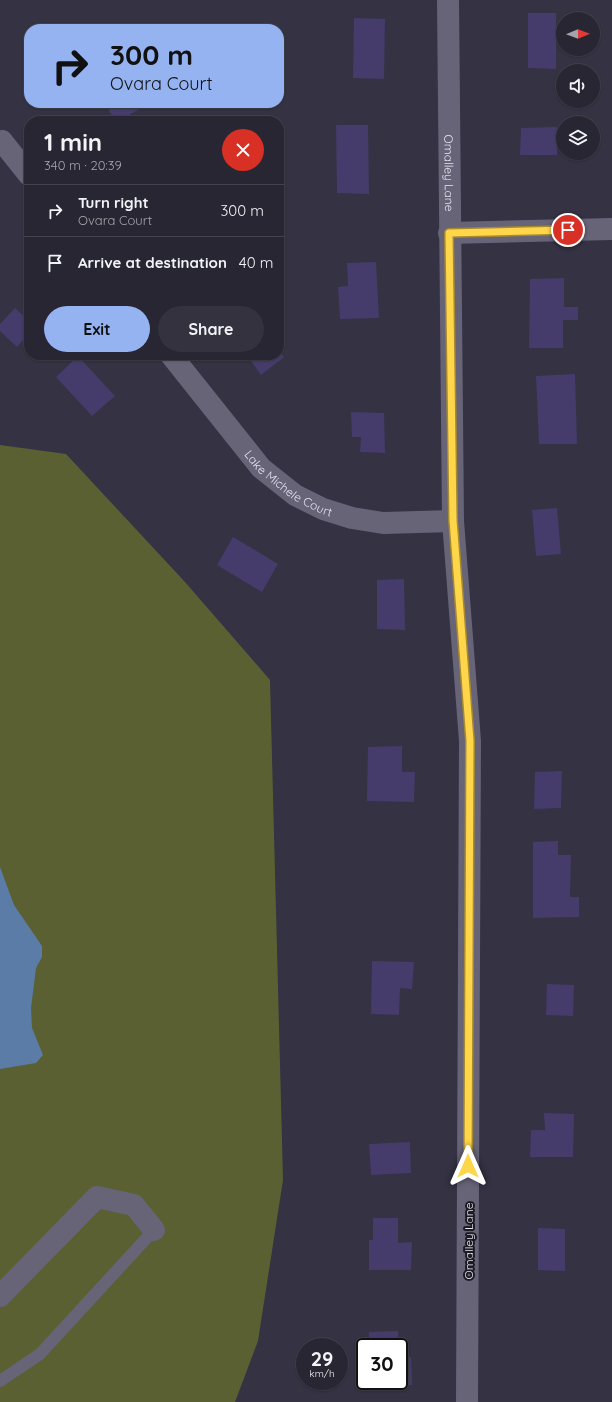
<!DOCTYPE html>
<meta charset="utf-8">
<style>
body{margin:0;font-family:Quicksand,sans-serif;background:#33323e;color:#f1f3f6;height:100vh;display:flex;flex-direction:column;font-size:15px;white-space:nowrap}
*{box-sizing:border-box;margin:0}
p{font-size:13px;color:#a4a5ac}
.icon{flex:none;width:22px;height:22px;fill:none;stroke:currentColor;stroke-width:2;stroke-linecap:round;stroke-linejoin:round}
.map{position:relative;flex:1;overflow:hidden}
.sheet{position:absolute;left:24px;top:116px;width:260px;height:244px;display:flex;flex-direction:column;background:#272632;border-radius:16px;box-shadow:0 1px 3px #0004,0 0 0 1px #43434d}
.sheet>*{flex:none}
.hud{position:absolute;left:24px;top:24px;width:260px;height:84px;border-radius:16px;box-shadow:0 1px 3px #0004,0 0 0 1px #43434d;background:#95b2f1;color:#111;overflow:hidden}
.needle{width:26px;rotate:89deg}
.buttons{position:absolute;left:556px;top:12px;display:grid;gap:8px}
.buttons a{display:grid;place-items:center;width:44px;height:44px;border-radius:50%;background:#272632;box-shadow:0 1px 3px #0004,0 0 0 1px #43434d;font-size:20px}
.speed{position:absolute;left:296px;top:1338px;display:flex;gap:8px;font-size:20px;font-weight:700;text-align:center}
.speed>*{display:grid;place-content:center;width:52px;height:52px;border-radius:50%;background:#272632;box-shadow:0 1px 3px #0004,0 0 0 1px #43434d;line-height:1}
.speed small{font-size:10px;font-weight:400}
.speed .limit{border:2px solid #111;border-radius:6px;background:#fff;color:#111}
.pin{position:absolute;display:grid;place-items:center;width:34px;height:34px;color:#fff;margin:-17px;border:2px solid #fff;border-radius:50%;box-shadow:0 1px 4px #0007}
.me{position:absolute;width:44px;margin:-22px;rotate:0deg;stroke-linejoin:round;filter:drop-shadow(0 0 3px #0008)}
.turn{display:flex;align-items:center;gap:14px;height:84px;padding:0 20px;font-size:18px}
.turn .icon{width:52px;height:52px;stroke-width:2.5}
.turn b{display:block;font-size:28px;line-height:34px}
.round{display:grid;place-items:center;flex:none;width:42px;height:42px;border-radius:21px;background:#33323e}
.summary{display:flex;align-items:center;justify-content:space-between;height:68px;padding:0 20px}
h1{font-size:24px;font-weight:800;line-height:30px}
.action{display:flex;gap:8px;margin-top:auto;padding:8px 20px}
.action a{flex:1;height:46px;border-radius:24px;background:#95b2f1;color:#111;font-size:16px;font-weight:800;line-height:46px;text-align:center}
.action a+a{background:#33323e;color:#f1f3f6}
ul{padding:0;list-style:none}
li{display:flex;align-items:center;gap:12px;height:52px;padding:0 20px;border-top:1px solid #43434d}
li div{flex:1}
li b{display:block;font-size:15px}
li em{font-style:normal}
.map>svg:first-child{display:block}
.green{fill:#5b6033}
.water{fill:#5a7ca7}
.building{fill:#453c6b}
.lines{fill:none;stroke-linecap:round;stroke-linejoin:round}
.lane{stroke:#676478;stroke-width:12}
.street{stroke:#676478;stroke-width:22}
.route-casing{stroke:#a68a30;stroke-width:10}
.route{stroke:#ffd54a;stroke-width:7}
.labels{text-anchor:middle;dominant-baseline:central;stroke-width:4;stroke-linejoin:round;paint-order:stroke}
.street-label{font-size:12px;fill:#e3e2ed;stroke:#1c1b23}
</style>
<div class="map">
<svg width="612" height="1402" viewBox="0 0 612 1402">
<rect width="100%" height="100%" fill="#343243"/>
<!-- green -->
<path class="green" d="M0,445L66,454L185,582L270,680L283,1180L258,1341L235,1402H0Z"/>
<!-- water -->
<path class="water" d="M0,867L14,905L42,946V957L36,968L31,1008L32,1028L43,1055L36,1063L0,1069Z"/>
<!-- building -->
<path class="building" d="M528,13H556V69L528,68Z
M354,18L385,19L384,79L353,78Z
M105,103H138L141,108L119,121H115Z
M336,125H368L369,194L337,193Z
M557,127V155H520L521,128Z
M376,262L379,318L340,319L338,287L348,286L347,263Z
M564,278V307H578V320H563V348H529L530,279Z
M15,308L29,321V333L17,347L0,331V324Z
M279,351L284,357L261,375L247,355H279Z
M78,356L115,396L92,416L56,377Z
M575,374L577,444H539L536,376Z
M351,412L384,413L385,453L360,452L361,437H352Z
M557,508L561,554L536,556L532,510Z
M233,537L278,564L262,592L217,565Z
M404,579L405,630L377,629V580Z
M402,746V772H415L414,802L367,801L368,747Z
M562,771L561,808L534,809L535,772Z
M558,841V855H571L570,897H579V917L533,918V842Z
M372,961L414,962L412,989L400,988L399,1015L371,1014Z
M547,984L574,985L573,1016L546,1015Z
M544,1113L574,1114L573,1157H530L531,1130H545Z
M410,1142L411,1173L371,1175L369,1144Z
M373,1218H398V1243L412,1242L411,1270H369V1240H373Z
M538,1228L565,1229V1271L538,1270Z
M398,1331V1347H369V1332Z
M411,1357L412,1385L365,1384V1381H399V1358Z"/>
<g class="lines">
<!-- lane -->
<path class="lane" d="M0,1381L40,1354L154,1230"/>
<!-- street -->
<g class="street">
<path id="s1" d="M448,0L453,521L470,741L467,1402"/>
<path d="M2,141L29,175"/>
<path d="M449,233L612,229"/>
<path id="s2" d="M171,355L261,468L295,495L323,509L352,518L383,523L453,521"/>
<path d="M0,1296L97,1197L134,1205L154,1230"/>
</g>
</g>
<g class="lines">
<!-- route casing -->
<g class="route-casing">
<path id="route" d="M468,1166L470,741L453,520L449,233L568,230"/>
</g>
<!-- route -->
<use href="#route" class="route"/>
</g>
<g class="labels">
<!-- street labels -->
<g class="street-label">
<text stroke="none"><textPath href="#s1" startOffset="173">Omalley Lane</textPath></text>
<text stroke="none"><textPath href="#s2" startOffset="176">Lake Michele Court</textPath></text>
<text transform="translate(468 1241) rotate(-90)">Omalley Lane</text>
</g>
</g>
</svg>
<div class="buttons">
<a><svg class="needle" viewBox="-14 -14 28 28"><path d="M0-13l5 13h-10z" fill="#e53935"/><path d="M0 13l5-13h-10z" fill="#a4a5ac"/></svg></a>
<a><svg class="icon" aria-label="sound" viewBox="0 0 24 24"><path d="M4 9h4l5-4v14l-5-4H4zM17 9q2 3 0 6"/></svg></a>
<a><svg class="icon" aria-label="layers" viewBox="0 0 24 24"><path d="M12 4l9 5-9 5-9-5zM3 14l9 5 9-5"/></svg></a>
</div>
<div class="speed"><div>29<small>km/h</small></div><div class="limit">30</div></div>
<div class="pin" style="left:568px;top:230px;background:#d93025"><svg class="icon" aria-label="arrive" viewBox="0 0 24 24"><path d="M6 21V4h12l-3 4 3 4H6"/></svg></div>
<svg class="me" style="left:468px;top:1166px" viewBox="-20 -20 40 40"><path d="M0-17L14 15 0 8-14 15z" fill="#ffd54a" stroke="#fff" stroke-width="4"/></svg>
<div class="hud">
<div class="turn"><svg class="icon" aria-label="right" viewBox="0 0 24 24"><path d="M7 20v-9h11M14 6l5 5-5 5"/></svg><div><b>300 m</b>Ovara Court</div></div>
</div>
<section class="sheet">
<div class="summary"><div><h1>1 min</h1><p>340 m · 20:39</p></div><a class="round" style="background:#d93025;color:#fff"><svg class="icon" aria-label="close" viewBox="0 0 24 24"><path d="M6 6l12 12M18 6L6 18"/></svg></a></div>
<ul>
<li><svg class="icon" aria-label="right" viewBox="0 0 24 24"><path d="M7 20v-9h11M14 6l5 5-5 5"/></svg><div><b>Turn right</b><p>Ovara Court</p></div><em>300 m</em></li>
<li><svg class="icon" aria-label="arrive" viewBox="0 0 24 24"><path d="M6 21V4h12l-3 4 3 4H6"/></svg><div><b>Arrive at destination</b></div><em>40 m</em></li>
</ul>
<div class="action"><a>Exit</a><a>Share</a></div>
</section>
</div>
